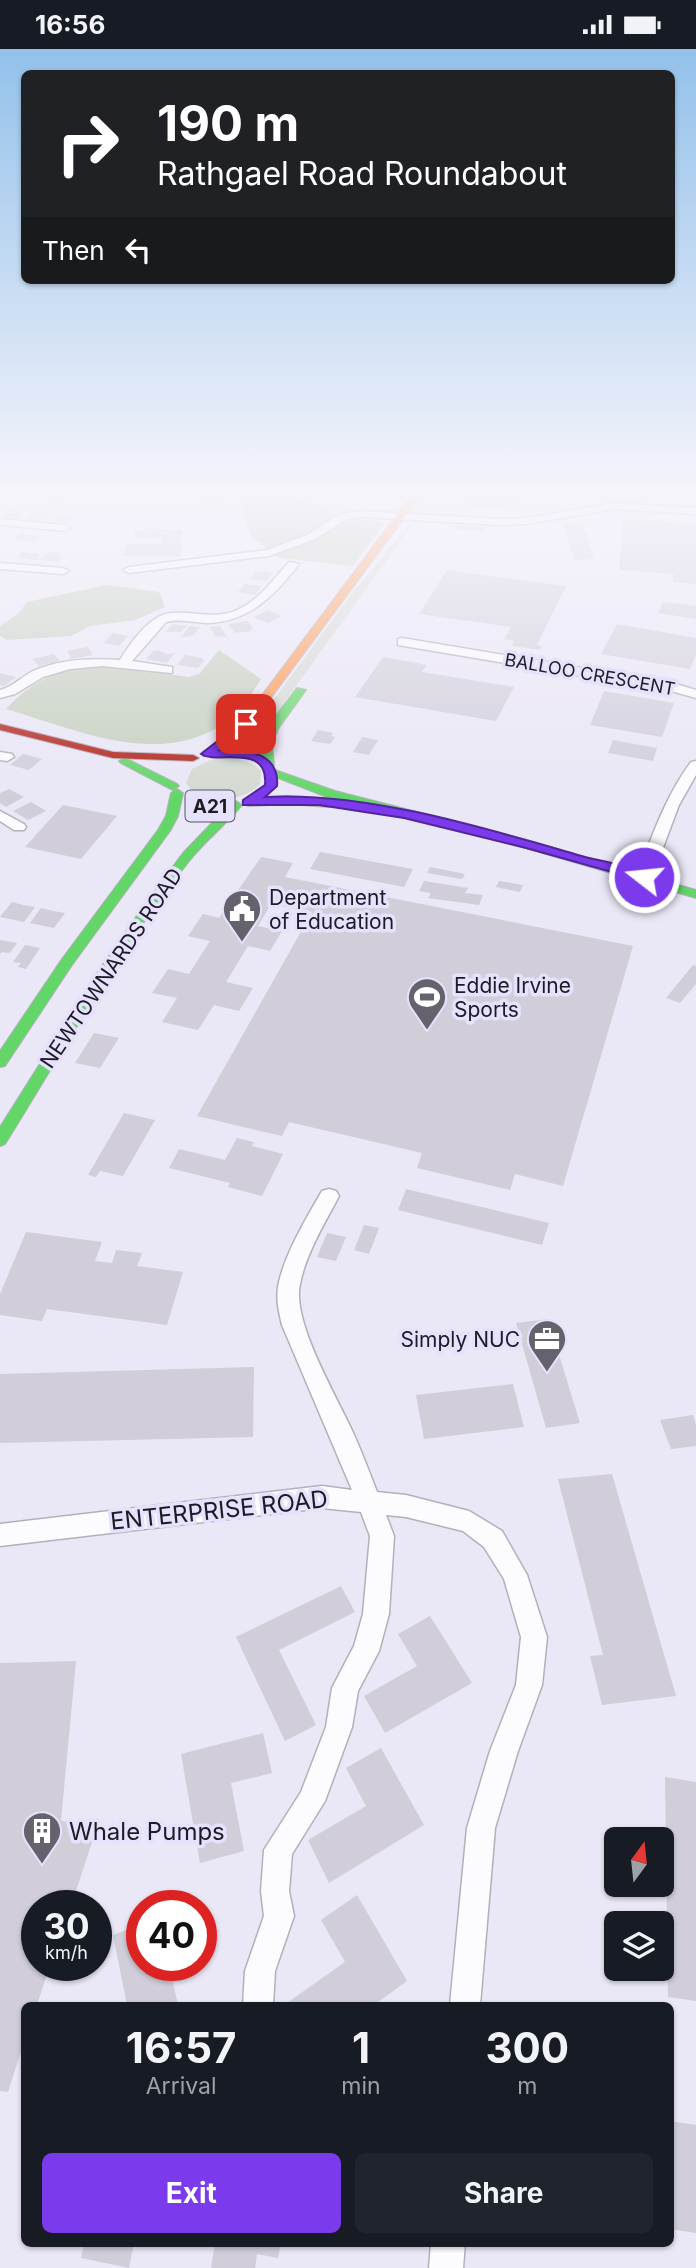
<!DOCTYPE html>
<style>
body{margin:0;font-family:Inter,sans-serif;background:#20242c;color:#f1f3f6;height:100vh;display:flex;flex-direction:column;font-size:26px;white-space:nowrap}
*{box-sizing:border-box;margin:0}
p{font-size:23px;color:#9ea1a6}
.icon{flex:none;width:38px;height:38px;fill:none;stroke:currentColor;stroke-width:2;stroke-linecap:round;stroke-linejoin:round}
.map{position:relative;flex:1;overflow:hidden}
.details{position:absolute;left:21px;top:1953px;width:653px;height:245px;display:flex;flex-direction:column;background:#171b24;border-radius:10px;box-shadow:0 2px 5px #0004}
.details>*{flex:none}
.hud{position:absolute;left:21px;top:21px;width:654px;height:214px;border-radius:10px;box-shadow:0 2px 5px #0004;background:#202124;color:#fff;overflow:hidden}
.needle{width:46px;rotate:15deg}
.fabs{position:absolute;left:604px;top:1778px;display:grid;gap:14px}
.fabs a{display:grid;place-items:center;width:70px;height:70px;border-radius:10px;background:#171b24;box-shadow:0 2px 5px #0004;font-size:35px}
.speed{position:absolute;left:21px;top:1841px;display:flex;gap:14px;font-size:35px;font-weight:700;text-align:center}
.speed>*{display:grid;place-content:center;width:91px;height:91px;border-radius:50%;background:#171b24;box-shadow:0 2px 5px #0004;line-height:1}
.speed small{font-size:18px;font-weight:400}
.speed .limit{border:10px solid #d22;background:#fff;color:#111}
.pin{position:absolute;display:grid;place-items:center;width:60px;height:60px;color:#fff;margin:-30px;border-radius:14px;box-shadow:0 4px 10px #0006}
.me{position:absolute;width:77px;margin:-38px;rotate:286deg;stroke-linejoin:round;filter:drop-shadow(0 0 5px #0008)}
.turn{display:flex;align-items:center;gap:24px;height:147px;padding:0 21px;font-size:32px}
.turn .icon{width:91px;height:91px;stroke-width:2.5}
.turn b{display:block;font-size:49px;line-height:60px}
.then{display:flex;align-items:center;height:66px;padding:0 21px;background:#0003;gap:14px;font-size:26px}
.eta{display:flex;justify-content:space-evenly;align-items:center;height:119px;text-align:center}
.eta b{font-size:42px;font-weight:700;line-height:49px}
.cta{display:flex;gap:14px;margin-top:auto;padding:14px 21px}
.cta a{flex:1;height:80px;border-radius:10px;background:#7c3aed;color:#fff;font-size:28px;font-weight:700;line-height:80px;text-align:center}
.cta a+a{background:#20242c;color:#f1f3f6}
.status{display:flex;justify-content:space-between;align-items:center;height:49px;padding:0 35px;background:#171b24;direction:ltr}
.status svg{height:19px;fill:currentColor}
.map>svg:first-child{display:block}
.green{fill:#d4dad2}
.forest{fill:#c5cfbe}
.building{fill:#d1ceda}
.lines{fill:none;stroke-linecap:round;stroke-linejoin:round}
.street-casing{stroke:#b2b0bb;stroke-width:3}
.fast-casing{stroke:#b2b0bb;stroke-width:2}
.slow-casing{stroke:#b2b0bb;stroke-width:2}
.jam-casing{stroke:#b2b0bb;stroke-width:2}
.street{fill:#fcfbfe;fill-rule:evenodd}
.fast{fill:#63d668;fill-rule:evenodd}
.slow{fill:#ff974d;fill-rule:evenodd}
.jam{fill:#b3261e;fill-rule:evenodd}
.route{fill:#7c3aed;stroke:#51269a;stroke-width:2}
.labels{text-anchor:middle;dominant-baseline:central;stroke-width:7;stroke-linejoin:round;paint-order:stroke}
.far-street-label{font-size:18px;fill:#1d1b24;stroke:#e6e1fc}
.shield{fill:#e6e1fc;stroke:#595665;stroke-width:2}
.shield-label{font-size:19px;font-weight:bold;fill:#1d1b24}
.poi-label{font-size:21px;fill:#1d1b24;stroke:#e6e1fc;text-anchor:start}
.street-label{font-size:21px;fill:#1d1b24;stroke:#e6e1fc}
.near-street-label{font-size:24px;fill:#1d1b24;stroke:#e6e1fc}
.near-poi-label{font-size:24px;fill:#1d1b24;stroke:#e6e1fc;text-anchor:start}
</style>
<div class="status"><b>16:56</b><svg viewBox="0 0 49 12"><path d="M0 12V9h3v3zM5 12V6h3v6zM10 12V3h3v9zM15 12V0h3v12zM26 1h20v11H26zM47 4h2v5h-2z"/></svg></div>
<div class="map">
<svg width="696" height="2219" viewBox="0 0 696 2219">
<rect width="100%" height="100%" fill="#eae7f6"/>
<!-- green -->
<path class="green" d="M411,474L413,475L267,677L263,676L275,655L258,676H255L350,547Z
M224,709C238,710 250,711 261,722L260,735C243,753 202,758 186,734L192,720L211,711Z"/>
<!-- forest -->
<path class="forest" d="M254,439H304L295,451L323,456L345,473L363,470L385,474L353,517L279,509L250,486L239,449Z
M106,536L159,543L165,558L135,571L90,577L71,587L7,591L0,587V577L19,564L27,553Z
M219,601L261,630C254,640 248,653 240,661C173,726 81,682 6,660C59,601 119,617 188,628L199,625Z"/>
<!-- building -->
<path class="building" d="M42,439L40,446L23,447L25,440Z
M234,439L226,444L216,443V447H220V451L200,452L201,446L185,444L186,440H190Z
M575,439H631L630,445Z
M67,440L66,449L49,450L51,441Z
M470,447L516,450L514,461L467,457Z
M8,461H16L25,462L18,469L1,468Z
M37,461L50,462L47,465H50L44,472L26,470Z
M57,467H66L76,468L70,474L52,472Z
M623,470L696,475V535L673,533V525L619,521Z
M563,474H582L594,510L574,511Z
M455,476L486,478L485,482L454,480Z
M149,479L182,481L181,507H123L126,495H160L162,489H134L135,481H149Z
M20,484L32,486L42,487L35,494L14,490Z
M22,503L32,504L41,505L36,511L17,509Z
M49,503L60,504L58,506L62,507L58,513L38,511Z
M447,521L566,537L537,596L542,597L540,601L512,597L514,592L504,590L511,578L419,565Z
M257,522L273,524L266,532L249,530Z
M245,535L262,537L255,546L238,543Z
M663,553L696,557V570L658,564Z
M267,561L281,567L268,574L254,568Z
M247,572L254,580H250L252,582L235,584L228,575Z
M173,575L187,577L181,583H165Z
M617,575L696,589V606L690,620L601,605Z
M190,577L200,578L193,587L181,588Z
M220,577L227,588L215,587L210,578Z
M113,584L128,587L119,597L104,594Z
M88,598L93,606L71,610L67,602Z
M158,601L167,605L175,604L167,614L146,610L153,602Z
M54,605L60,612L39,617L32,610Z
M185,606L203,609L201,610L205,611L198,619L177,616Z
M383,608L427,616L422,623L514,638L496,672L355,648Z
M0,624L16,628L4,637L0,636Z
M604,642L674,654L662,688L590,676Z
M318,681L333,684L331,687L335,688L330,695L311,692Z
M362,688L378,691L369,706L353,703Z
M613,691L657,699L653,712L608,704Z
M23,705L42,710L29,721L10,716Z
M9,740L24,748L6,758L0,754V744Z
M31,753L46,762L28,771L13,762Z
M63,756L117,767L81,810L25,798Z
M320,803L413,820L404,838L310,820Z
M261,808L293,814L285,828L633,897L563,1137L515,1125L510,1141L417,1119L422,1104L289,1073L282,1087L197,1067L312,863L271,855L258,877L282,882L270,902L248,897L226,933L253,939L239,962L214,956L198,981L162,973L177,949L152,944L168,920L189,925L210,892L188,887L203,865L219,869Z
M430,818L465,825L462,830L427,824Z
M424,832L468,839L465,844L483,846L479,856L428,849L431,844L419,842Z
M499,832L523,836L520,843L496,838Z
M12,853L23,856L35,858L24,873L0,868Z
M41,859L53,862L65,864L54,879L30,874Z
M0,891L17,894L10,904L2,903L0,905Z
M25,896L40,899L26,920L18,918L21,914L13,913Z
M693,916L696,917V935L680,954L666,949Z
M94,984L119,989L100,1019L75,1014Z
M124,1064L155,1071L123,1127L100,1122L96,1128L88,1126Z
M237,1089L254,1093L252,1097L283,1105L262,1147L228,1138L230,1134L169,1119L179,1100L225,1111Z
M406,1140L549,1174L542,1196L398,1161Z
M364,1176L379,1179L369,1205L354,1201Z
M26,1183L102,1193L95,1212L112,1214L116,1201L142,1204L137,1217L183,1223L167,1276L47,1260L42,1272L0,1266V1245Z
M327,1184L346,1188L336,1212L317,1208Z
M548,1270L580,1374L546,1379L516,1274Z
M254,1318L253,1388L0,1394V1325Z
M513,1335L524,1378L424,1390L416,1346Z
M693,1366L696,1376V1397L671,1400L660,1371Z
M612,1425L676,1647L602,1656L590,1607L603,1606L558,1430Z
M341,1537L355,1563L279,1601L316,1676L285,1692L236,1588Z
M430,1567L472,1634L385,1684L364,1647L417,1617L398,1585Z
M76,1612L61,1772L98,1775L71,1857H37V1916H50L37,1956H24V1993L8,2043L0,2042V1614Z
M263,1684L272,1724L231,1734L244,1802L200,1814L181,1705Z
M381,1699L424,1776L329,1834L308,1791L366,1757L346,1719Z
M665,1728L696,1733V1952L668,1948Z
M357,1846L407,1932L374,1956H284L345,1913L321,1871Z
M202,1858L212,1898L201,1902V1859Z
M142,1875V1916H169L178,1956H127L113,1886Z
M670,2072L696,2076V2184L670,2180Z
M84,2194H134L129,2219L81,2209Z
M215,2194H281L278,2209L257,2205L255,2219H211Z"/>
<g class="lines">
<!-- street casing -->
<g class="street-casing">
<path id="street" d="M615,454L696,459V465L615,460L526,475L499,476L361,468L347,470L315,490L269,507L129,524L123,521L129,518L267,501L307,486L340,465L361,462L499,470L526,469Z
M0,470L65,476L70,479L65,482L0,476Z
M289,513L299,515C276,545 250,572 210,574C196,574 180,569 166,573L132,612L172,618V624L102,617L70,620L43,628L15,645L0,649V641C13,638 21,628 33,622C60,610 91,609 120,611C130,594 151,565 171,564C194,562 215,571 237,561C259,551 274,530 289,513Z
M0,514L63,519L69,522L63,525L0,520Z
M402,589L673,634L696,641V649L671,642L398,596V590Z
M0,703L12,705L14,708L7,712L0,711Z
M696,712V726L679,756L652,828L649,831H639L636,828C652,788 665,748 691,713Z
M0,762L24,775L26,778L24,781H14L0,772Z
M329,1140L336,1142L339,1147C325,1174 306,1204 300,1235C291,1273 339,1351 355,1388C363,1406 370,1425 377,1443L406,1446L469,1462L502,1482L527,1526L547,1588L542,1636L518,1702L495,1779L480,1956H450L467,1779L490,1702L516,1636L521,1588L504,1530L484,1498L463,1482L406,1468L386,1466L394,1487L389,1565L379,1602L358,1642L352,1678L325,1752L292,1805L289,1842L294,1867L275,1922L273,1956H243L245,1922L264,1867L261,1842L264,1801L301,1743L326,1678L332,1639L354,1597L363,1565L370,1487L361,1463L322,1459L0,1497V1475L322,1437L352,1441L282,1276C279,1263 276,1251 278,1238C283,1208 307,1168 322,1142Z
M431,2194H465L463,2219H429Z"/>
</g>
<!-- fast casing -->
<g class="fast-casing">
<path id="fast" d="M297,639L306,641L278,680L272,695L274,716L264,718C253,688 280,662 297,639Z
M125,709L177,735L179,737L173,741L169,739L121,714L119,712Z
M272,720L335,742L534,793L696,841V849L526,799L327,748L268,725V721Z
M177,740L183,744L178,767L170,782L72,916L5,1017L0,1018V1002L62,910L158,781L166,767L171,744Z
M236,752L242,756C226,776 206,791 190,811C120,899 65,999 5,1095L0,1097V1078L101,918L143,858L183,804L232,753Z"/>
</g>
<!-- slow casing -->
<g class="slow-casing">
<path id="slow" d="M417,439H426L250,677L211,707H203V703L242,673Z
M287,747L329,750L335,754L329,758L287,755L248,757L242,753L248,749Z"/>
</g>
<!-- jam casing -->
<g class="jam-casing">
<path id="jam" d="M0,675L113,703L193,706L199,709L193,712L113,709L0,681Z"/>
</g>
<!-- street -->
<use href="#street" class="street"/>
<!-- fast -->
<use href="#fast" class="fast"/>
<!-- slow -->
<use href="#slow" class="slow"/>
<!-- jam -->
<use href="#jam" class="jam"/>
</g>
<!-- sky -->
<linearGradient id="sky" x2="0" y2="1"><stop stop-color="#93c1ea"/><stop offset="0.59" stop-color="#f6f4fb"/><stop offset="1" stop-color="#f6f4fb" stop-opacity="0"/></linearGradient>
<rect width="696" height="750" fill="url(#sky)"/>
<!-- route -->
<path class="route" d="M242,673L252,675L220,701C246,699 280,704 277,737L265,748C366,742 488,780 585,808C602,812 638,818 650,828L644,832L526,799L404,769L319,756H243V751L265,736C269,693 217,716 201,705Z"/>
<!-- icons -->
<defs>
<g id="civic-pin" transform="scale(2.0125)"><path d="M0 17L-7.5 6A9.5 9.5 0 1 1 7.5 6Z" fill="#65626e" stroke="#e6e1fc"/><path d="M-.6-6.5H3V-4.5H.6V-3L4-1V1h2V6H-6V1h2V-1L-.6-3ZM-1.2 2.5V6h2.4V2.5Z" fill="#fff"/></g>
<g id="stadium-pin" transform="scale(2.0125)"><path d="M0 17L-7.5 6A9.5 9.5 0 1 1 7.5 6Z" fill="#65626e" stroke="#e6e1fc"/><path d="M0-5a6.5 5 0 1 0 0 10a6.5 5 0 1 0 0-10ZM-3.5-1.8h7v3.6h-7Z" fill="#fff"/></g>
<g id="office-pin" transform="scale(2.0125)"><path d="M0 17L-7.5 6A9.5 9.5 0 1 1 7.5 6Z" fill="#65626e" stroke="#e6e1fc"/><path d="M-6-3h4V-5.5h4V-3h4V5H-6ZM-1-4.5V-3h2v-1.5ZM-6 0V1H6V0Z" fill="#fff"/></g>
<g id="building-pin" transform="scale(2.0125)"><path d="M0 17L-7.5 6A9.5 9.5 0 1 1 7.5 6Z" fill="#65626e" stroke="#e6e1fc"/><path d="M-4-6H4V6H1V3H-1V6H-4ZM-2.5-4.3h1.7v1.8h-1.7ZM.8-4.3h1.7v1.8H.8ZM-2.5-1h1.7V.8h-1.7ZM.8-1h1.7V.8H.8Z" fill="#fff"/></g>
</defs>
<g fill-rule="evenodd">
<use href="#civic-pin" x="242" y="860"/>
<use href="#stadium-pin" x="427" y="948"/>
<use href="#office-pin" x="547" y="1290"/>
<use href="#building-pin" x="42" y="1782"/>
</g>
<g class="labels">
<!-- far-street labels -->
<g class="far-street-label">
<text transform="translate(590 625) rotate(10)">BALLOO CRESCENT</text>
</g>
<!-- shield labels -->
<rect class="shield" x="185.5" y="741.5" width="49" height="31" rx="5"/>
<g class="shield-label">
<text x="210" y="757">A21</text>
</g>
<!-- poi labels -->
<g class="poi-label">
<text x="269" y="848">Department<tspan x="269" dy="24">of Education</tspan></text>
<text x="454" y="936">Eddie Irvine<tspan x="454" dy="24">Sports</tspan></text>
<text x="520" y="1290" text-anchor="end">Simply NUC</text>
</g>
<!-- street labels -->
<g class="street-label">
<text transform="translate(111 919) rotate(-56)">NEWTOWNARDS ROAD</text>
</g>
<!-- near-street labels -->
<g class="near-street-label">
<text transform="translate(219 1461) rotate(-6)">ENTERPRISE ROAD</text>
</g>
<!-- near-poi labels -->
<g class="near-poi-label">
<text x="69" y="1782">Whale Pumps</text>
</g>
</g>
</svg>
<div class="fabs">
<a><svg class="needle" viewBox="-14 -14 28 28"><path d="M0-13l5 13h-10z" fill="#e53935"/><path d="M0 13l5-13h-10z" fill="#9ea1a6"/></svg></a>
<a><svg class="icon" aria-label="layers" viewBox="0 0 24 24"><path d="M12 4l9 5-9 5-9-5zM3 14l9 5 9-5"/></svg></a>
</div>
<div class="speed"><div>30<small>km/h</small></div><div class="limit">40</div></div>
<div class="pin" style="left:246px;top:675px;background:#d93025"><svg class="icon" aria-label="arrive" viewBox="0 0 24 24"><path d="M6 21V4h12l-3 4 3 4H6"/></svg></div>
<svg class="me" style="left:644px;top:828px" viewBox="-20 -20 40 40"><circle r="17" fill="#7c3aed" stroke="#fff" stroke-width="3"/><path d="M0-11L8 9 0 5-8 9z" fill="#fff"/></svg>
<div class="hud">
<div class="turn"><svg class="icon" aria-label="right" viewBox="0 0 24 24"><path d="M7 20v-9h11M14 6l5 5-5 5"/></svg><div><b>190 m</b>Rathgael Road Roundabout</div></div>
<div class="then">Then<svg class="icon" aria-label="left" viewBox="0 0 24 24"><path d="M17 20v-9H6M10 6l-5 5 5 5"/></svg></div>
</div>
<section class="details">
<div class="eta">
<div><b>16:57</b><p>Arrival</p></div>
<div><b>1</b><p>min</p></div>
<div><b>300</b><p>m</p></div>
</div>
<div class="cta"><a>Exit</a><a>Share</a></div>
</section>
</div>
